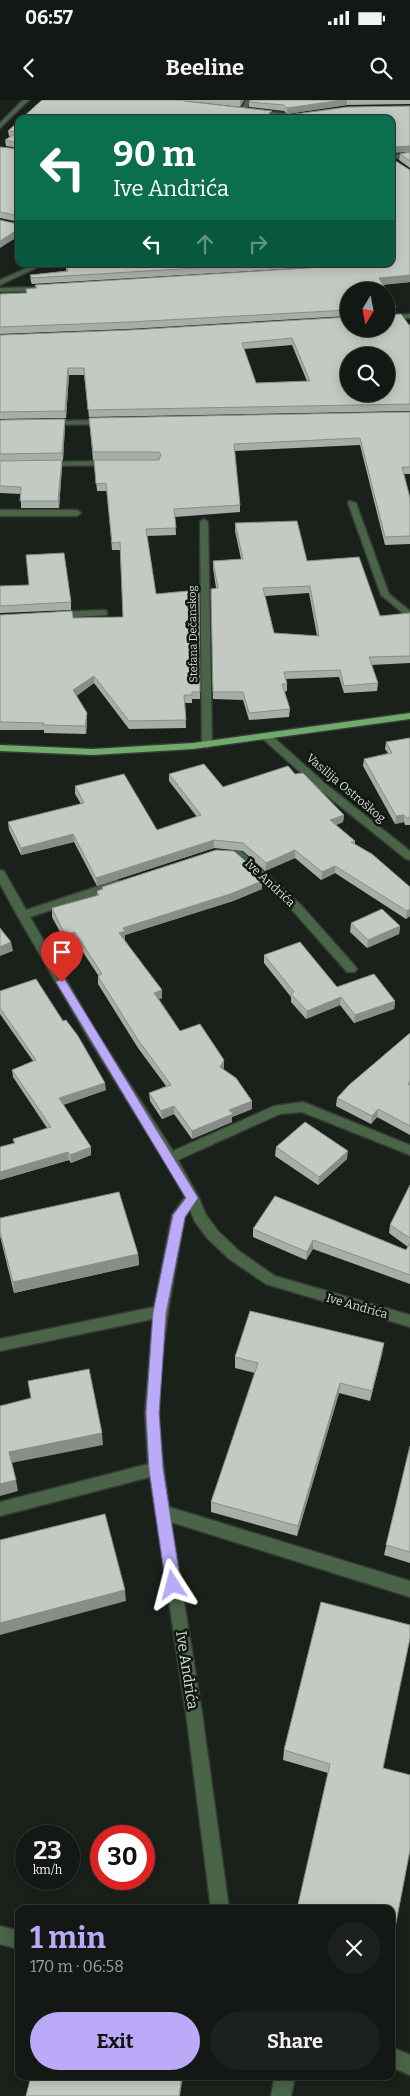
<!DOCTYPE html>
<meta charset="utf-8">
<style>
body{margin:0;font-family:Bitter,serif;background:#1d211d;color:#f1f3f6;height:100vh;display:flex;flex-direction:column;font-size:19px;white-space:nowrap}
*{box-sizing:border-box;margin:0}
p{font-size:16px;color:#9da0a0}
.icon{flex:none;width:28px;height:28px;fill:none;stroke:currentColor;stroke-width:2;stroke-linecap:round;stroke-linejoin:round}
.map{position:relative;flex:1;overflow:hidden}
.side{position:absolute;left:15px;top:1805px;width:380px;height:175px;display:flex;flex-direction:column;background:#141814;border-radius:10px;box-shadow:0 2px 12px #0003,0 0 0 1px #333734}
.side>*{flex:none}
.banner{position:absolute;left:15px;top:15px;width:380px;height:152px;border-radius:10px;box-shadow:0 2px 12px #0003,0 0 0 1px #333734;background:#0b6e4f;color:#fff;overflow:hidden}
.needle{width:32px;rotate:190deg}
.controls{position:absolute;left:340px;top:182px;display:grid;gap:10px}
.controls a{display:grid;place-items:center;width:55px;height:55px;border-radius:50%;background:#141814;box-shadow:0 2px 12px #0003,0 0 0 1px #333734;font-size:25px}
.speed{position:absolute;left:15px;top:1725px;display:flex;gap:10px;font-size:25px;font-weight:700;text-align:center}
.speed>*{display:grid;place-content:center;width:65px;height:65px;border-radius:50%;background:#141814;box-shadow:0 2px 12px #0003,0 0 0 1px #333734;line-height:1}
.speed small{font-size:12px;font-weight:400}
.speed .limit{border:8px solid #d22;background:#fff;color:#111}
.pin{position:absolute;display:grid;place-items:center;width:42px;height:42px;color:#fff;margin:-51px -21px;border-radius:50% 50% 50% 0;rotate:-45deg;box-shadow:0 0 5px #0007}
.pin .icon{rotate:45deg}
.me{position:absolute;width:55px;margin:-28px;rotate:351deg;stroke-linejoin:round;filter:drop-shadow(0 0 4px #0008)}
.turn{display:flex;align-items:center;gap:18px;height:105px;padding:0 15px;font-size:22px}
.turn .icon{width:65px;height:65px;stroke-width:2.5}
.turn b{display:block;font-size:35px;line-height:42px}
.lanes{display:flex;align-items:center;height:48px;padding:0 15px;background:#0003;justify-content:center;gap:25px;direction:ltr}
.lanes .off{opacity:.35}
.round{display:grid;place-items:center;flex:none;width:52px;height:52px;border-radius:26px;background:#1d211d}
.headline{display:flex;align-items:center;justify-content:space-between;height:85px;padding:0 15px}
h1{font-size:30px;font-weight:700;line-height:38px;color:#baaaf7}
.action{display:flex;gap:10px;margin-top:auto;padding:10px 15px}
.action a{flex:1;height:58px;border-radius:30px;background:#baaaf7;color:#111;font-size:20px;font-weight:700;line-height:58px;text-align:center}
.action a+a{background:#1d211d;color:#f1f3f6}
.status{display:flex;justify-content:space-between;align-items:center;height:35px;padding:0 25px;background:#141814;direction:ltr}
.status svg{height:14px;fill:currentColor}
header{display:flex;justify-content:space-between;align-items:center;height:65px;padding:0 15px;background:#141814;font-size:22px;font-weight:700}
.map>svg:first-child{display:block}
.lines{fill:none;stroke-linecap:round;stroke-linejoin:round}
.minor-casing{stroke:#353a35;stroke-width:3}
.major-casing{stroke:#353a35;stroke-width:3}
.minor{fill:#496447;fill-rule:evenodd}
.major{fill:#71aa6d;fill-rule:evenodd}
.wall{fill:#a7aea6;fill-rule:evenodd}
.shaded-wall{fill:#888d87}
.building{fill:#c2cac1;stroke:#888d87;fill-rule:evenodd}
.route{fill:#baaaf7;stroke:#796ea1}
.labels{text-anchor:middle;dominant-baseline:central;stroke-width:5;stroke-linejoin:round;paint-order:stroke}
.far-street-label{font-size:11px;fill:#d8dcd8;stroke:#111711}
.street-label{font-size:12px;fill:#d8dcd8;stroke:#111711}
.near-street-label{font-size:15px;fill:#d8dcd8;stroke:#111711}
</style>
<div class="status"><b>06:57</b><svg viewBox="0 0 49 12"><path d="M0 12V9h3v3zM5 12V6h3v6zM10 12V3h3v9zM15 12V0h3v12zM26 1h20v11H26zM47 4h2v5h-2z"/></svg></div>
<header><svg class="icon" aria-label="back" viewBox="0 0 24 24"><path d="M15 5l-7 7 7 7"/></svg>Beeline<svg class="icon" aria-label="search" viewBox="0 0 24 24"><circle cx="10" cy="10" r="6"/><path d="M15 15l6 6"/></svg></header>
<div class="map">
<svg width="410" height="1996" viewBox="0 0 410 1996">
<rect width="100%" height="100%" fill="#1a201a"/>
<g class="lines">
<!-- minor casing -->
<g class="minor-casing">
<path id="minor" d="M23,0H29L0,28V23Z
M246,0H252L244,12H240Z
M256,10L291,14L296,19L254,13Z
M410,53V57L391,59V55Z
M36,164H44L0,185V180Z
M0,188L42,187L45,189L42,191L0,192Z
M410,214V218L386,220V216Z
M105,320H108V324L48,325L44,323L48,321Z
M112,361L113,363L109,365L46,366L42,364L46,362Z
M349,401L356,403L389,494L410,511V519L381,495L348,403Z
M0,410H77L81,413L77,416H0Z
M204,419L208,422L212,645L207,648L202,645L200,422Z
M104,510L107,511V515L57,518L52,515L57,512Z
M267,634L271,635L328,686L410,751V760L406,759L320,690L263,639V635Z
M238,751L242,752L301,805L355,866L357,869L355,872H347L293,811L230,754L231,752Z
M0,770L4,771L26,810L117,780L122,784L121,787L30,817L95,930L173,1051L274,1006L303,1002L410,1045V1055L302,1012L280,1014L178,1060L199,1098L206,1115L218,1131L239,1151L275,1176L410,1215V1227L266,1184L229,1159L208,1139L195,1122L190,1110L185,1117C173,1181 160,1246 159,1312C159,1344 165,1376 169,1407L410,1481V1497L171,1422L202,1613L229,1809H211L186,1613L150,1377L0,1416V1402L148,1364L145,1313L153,1219L0,1251V1239L154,1207L172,1115L185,1097L165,1062L87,936L17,815L0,784Z
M0,1826L19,1831V1849L0,1844Z
M391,1947L410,1955V1975L391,1967Z
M275,1976H295L291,1996H271Z"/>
</g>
<!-- major casing -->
<g class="major-casing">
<path id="major" d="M410,613V619L193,649L93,655L0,651V645L93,649L193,643Z"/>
</g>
<!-- minor -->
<use href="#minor" class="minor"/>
<!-- major -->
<use href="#major" class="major"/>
</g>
<!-- wall -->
<path class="wall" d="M42,0H244L240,7L187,1L272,15L410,52L21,19Z
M251,0H410V4L347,5L287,14L284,11L249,7V2Z
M19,21V48L6,46L5,40L10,37L9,36L8,31Z
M0,47L19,49V122L0,118Z
M410,52V68L399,60L400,54Z
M410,70V182L382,185L396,207L395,213L349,191V216L129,229L0,234V194L26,193V189L36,188L35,185L391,164Z
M66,164H368L32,184L31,182L30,175L66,171Z
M410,225V311L89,317L84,275H69L66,318L0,319V235ZM292,245L307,281L256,283L244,249Z
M410,312V374H404L410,398V444L385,445L360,345L234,351L240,405V412L175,417L176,435L147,436L156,494L199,490L200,599H192V603H185L186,628L129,629L94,583L76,596L87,613V621L86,634L44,633V630H0V515L73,518L123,517L120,450H112L107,391H97L94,360L159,359L93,360L89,318Z
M65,319V326L63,360L0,361V320Z
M62,360V367L59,408H21V394L0,393V361Z
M235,423L307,461L380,516L410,513V563L371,565L378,583L377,591L344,593L339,577L286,579L287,584V591L284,592L290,609L289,617L249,620L243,600L213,599L211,489L216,488L213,468V461L241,459L235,431ZM309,493L317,536L274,533L265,496Z
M0,486L71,502V510L0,513Z
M410,638V725H405L404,722L395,724L363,666L364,659L388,653L385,649L386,642Z
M169,674L223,687L295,674L344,715L343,722L336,725L355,741V744L410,787V816L406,819L335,773L321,780L295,758L265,771L243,751L214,748L97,786L74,742L21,755L9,730L8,722L81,704L75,694V686L157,730L197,717L169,681Z
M253,768V771L262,781V789L233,801L125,835V840L162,898L159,899L180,931L224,960L223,969L252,1001V1009L232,1017V1022L192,1039L174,1014L162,1019L150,1001L149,993L166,986L138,948L98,884V875L75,840L66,843L52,817V808L97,796V791L102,790V787Z
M351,823L400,826L399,834L367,848L350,832Z
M264,855L337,887L395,901L394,909L354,923L340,905L306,919L291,902V897L264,863Z
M0,891L106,990L63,1005L91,1047V1055L71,1063L69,1060L0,1080V1047L14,1043L13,1039L47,1028L13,977L12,970L33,961L0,914Z
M410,933V1035L377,1017L371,1024L336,1006L337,998Z
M276,1047L347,1059L318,1085L275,1056Z
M410,1085V1184L313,1149L306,1160L253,1137V1129L406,1150L408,1147L389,1133L390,1125Z
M0,1118L138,1154L139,1165L14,1193L0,1136Z
M384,1243L382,1254L370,1301L339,1293L297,1436L211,1412V1402L255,1273L235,1268V1257Z
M410,1346V1463L384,1455Z
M284,1650L383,1668L328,1673L283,1660Z"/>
<!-- shaded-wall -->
<path class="shaded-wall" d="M241,0H244L240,7V1Z
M343,0H347V5L287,14V8Z
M410,46V52L391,53V47Z
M19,129V136L0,148V141Z
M410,175V182L378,185L379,178Z
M396,207L395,213L386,215V208Z
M68,268L69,275L66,318L65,311Z
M65,319V326L63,360L62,353Z
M62,360V367L59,408L58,401Z
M94,576V583L74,598L73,590Z
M87,613V621L86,634L85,626Z
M344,715L343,722L330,728V720Z
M404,715V722L395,724L396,716Z
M73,734L74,742L21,755V748Z
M214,740V748L97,786L96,778Z
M295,750V758L265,771L266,763Z
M335,766V773L321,780L322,772Z
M262,781V789L233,801L125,835V840L120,841L119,833L123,828Z
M410,809V816L406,819L407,811Z
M400,826L399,834L367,848L368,840Z
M75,832V840L66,843L65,835Z
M11,842L13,851L0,856V847Z
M162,890V898L154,901V893Z
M341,897L340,905L306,919L307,911Z
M395,901L394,909L354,923L355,915Z
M224,960V968L220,975V967Z
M105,983L106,990L60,1006L59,998Z
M252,1001V1009L232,1017V1022L192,1039V1031L229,1010Z
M174,1006V1014L162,1019L161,1011Z
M378,1009L377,1017L371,1024L372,1016Z
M91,1047V1055L71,1063L70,1055Z
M348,1051L347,1059L318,1085L319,1077Z
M68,1052L69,1060L0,1080V1072Z
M313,1140V1149L306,1160L307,1152Z
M138,1154L139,1165L14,1193L13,1182Z
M384,1243L382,1254L370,1301L372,1291Z
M340,1283L339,1293L297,1436L298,1426Z
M102,1333L103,1345L11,1363L9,1352Z
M16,1380L18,1391L0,1396V1384Z
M125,1490L126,1501L0,1535V1523Z
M182,1976H183L180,1996H179Z"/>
<!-- building -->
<path class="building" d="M42,0H183L184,1L272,11L269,13L271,15H288L347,7L410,6V46L391,47V19H21Z
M251,0H343L287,8L284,5L249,2Z
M19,21V43L5,40L18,32L8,31Z
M0,47L19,49V116L0,112Z
M410,52V61L400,54Z
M391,58L410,70V175L379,178L396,207L386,208V191H349V210L129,222L0,227V194L27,193L26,189L37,188L35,185L371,164H391Z
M0,120L18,124L19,123V129L0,141Z
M66,164H261L32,178L30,175L68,171Z
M401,214L409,225H410V304L88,310L84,268H68L65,311L0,312V235L129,230L349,217V229H386V215ZM292,238L310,281L256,283L242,243ZM349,256H386V294H349Z
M410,312V367H402L410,398V436L385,437L360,338L234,344L240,405L174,409L176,428L146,429L156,494L199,490L200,592H192V595H184L186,620L129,621L94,576L73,590L87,613L85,626L43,625L44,623L0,622V515L72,511L73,518L123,517L120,442L112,443L106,383L96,384L94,360H159L161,354L159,352H93L89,318Z
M65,319L62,353L0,354V320Z
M62,360L58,401H20L21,387L0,386V361Z
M297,421L307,461L359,457L380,516L410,513V556L369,557L378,583L344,586L340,570L284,572L287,584H282L290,609L249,613L243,592H213L211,489L218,488L213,461L243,459L235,423ZM310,486L319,536L274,533L263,488Z
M64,453L71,502L0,506V486L29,485L26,455Z
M410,638V718H406L404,715L396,716L364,659L392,653L386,642Z
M204,664L223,687L288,666L295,674L303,673L344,715L330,720L355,741L351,742L372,754L410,787V809L407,811L335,766L322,772L295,750L266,763L243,743L214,740L96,778L73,734L21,748L8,722L84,703L75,686L124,674L157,730L201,715L169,674Z
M216,750L234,751L253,768L251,769L262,781L233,793L123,828L125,831L119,833L162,890L154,893L180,931L200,924L224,960L220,967L236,978L252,1001L229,1010L233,1014L192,1031L174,1006L161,1011L149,993L171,985L138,940L98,876L102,874L75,832L65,835L52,808L99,795L97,791L103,789L102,787Z
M382,809L400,826L368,840L351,823Z
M0,828L11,842L0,847Z
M300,842L337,887L374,874L395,901L355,915L341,897L307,911L291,894L294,892L264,855Z
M36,879L63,921L66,920L78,936L105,983L59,998L91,1047L70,1055L68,1052L0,1072V1047L15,1043L13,1039L51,1027L12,970L36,960L0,908V891Z
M410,933V981L408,984L410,985V1026L378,1009L372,1016L337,998L349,985Z
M305,1022L348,1051L319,1077L276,1047Z
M410,1085V1138L390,1125Z
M119,1092L138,1154L13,1182L0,1132V1118Z
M275,1096L406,1150L410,1143V1175L313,1140L307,1152L253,1129Z
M250,1211L384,1243L372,1291L340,1283L298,1426L211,1402L258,1263L235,1257Z
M89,1269L102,1333L9,1352L16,1380L0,1384V1306L31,1298L28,1281Z
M410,1346V1452L386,1445Z
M105,1414L125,1490L0,1523V1440Z
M321,1502L410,1525V1538L383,1668L410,1675V1750L391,1849V1809H297L330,1664L284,1650Z
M31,1976H182L179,1996H26Z"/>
<!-- route -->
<path class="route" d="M62,879L65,880L198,1098L185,1117L166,1213L159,1313L163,1369L181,1485L178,1490L173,1492L168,1490L166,1485L149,1369L146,1313L153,1213L173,1115L186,1098L56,882Z"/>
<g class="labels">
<!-- far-street labels -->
<g class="far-street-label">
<text transform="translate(193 534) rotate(-91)">Stefana Dečanskog</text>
</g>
<!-- street labels -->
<g class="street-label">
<text transform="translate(346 688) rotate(40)">Vasilija Ostroškog</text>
<text transform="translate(270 783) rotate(43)">Ive Andrića</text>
<text transform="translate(357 1206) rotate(16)">Ive Andrića</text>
</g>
<!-- near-street labels -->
<g class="near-street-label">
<text transform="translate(187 1570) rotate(81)">Ive Andrića</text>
</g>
</g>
</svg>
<div class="controls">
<a><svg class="needle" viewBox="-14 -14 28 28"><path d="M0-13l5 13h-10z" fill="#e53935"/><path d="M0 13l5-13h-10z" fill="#9da0a0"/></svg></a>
<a><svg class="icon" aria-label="search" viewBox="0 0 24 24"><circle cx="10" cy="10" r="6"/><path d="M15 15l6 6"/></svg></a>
</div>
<div class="speed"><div>23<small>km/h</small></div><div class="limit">30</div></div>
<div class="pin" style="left:62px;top:882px;background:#d93025"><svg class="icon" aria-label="arrive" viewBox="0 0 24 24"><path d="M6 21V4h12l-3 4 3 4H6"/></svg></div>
<svg class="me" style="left:173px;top:1485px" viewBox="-20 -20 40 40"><path d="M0-17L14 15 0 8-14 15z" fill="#baaaf7" stroke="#fff" stroke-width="4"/></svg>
<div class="banner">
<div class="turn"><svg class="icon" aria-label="left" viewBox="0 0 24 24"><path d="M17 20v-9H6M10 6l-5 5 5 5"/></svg><div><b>90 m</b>Ive Andrića</div></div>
<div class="lanes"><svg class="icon" aria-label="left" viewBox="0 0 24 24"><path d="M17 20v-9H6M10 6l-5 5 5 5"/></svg><svg class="icon off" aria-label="ahead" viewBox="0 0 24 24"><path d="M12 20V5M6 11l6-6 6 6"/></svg><svg class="icon off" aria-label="right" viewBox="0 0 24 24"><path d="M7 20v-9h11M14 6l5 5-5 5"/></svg></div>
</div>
<section class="side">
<div class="headline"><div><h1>1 min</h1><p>170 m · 06:58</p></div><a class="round"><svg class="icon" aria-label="close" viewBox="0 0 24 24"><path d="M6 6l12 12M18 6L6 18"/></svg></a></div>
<div class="action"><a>Exit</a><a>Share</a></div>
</section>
</div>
